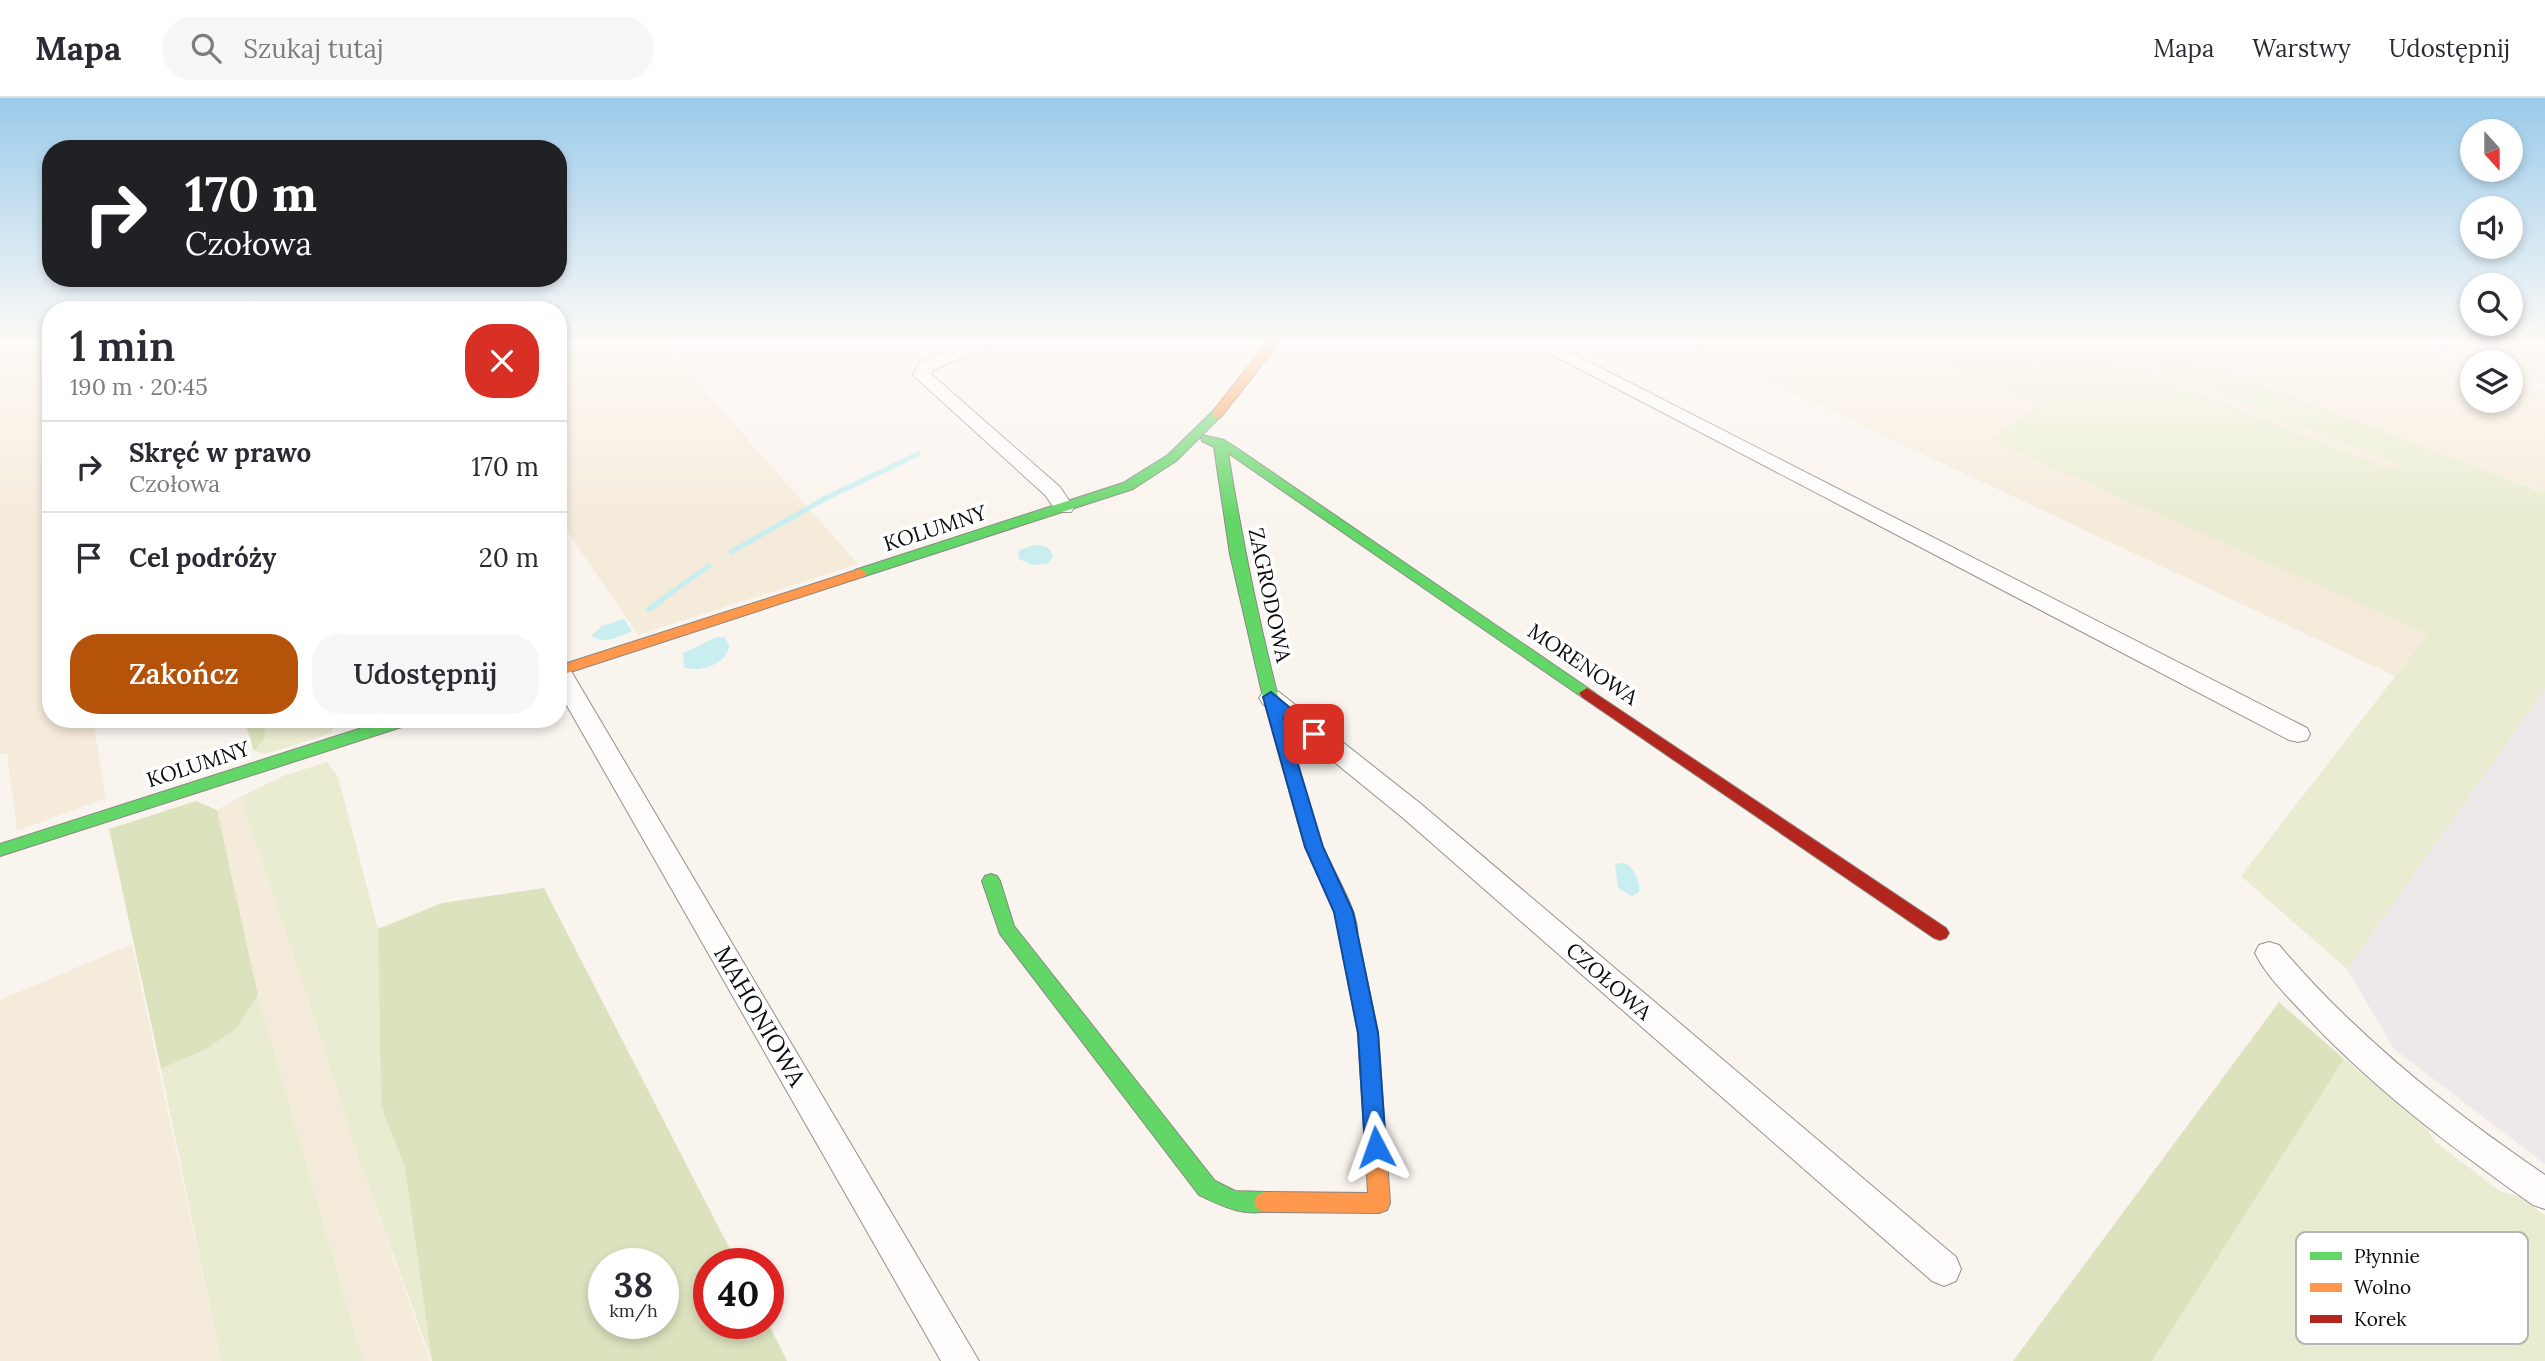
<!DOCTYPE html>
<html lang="pl">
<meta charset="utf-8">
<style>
body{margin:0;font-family:Lora,serif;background:#f7f7f7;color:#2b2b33;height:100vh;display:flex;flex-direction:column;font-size:26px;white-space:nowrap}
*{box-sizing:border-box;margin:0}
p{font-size:23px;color:#7c7c81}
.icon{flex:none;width:38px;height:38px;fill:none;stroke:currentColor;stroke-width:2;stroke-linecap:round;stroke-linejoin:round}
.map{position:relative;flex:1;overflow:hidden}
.sheet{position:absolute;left:42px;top:203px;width:525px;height:427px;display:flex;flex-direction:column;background:#fff;border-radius:28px;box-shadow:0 4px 10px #0003}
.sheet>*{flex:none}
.top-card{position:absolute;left:42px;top:42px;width:525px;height:147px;border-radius:28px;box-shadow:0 4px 10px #0003;background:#202124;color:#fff;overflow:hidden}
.needle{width:46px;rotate:159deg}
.fabs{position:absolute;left:2460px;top:21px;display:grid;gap:14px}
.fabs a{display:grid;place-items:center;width:63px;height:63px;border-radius:50%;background:#fff;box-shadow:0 4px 10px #0003;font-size:35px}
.speed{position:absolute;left:588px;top:1150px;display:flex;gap:14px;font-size:35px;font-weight:700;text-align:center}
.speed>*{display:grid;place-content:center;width:91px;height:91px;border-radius:50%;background:#fff;box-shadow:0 4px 10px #0003;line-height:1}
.speed small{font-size:18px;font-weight:400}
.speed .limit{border:10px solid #d22;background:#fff;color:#111}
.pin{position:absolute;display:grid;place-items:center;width:60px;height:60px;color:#fff;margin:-30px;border-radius:14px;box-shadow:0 4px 10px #0006}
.me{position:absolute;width:77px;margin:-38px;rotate:356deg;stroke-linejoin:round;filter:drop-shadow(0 0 5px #0008)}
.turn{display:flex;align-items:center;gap:24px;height:147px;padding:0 28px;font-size:32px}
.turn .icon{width:91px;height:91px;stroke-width:2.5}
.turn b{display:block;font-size:49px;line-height:60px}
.round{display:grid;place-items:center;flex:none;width:74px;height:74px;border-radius:28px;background:#f7f7f7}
.summary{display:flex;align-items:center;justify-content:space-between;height:119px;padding:0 28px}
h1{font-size:42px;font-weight:600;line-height:52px}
.cta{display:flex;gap:14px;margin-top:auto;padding:14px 28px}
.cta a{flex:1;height:80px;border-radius:28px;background:#b45309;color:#fff;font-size:28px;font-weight:600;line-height:80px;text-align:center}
.cta a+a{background:#f7f7f7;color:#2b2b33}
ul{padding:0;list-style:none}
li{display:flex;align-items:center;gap:21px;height:91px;padding:0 28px;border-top:2px solid #e1e1e2}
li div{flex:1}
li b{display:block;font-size:26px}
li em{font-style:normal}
header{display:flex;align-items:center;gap:42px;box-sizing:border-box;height:98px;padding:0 35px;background:#fff;border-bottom:2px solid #e1e1e2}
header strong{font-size:33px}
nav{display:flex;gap:38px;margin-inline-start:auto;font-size:24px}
.search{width:490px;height:63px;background:#f7f7f7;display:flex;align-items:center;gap:18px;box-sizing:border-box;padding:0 24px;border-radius:28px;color:#7c7c81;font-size:26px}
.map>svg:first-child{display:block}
.industrial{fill:#eee8eb}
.farmland{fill:#f5ebdb}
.green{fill:#e9ecd0}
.forest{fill:#dce2be;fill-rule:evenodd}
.water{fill:#c8eef0}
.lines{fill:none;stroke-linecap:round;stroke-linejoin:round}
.stream-far1{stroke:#c8eef0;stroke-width:5}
.stream{stroke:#c8eef0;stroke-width:6}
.street-casing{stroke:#93908d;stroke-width:2}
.fast-casing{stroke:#898784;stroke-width:2}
.slow-casing{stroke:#898784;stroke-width:2}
.jam-casing{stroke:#898784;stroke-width:2}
.street{fill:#fefdfc;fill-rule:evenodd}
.fast{fill:#63d668;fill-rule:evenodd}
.slow{fill:#ff974d;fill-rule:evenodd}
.jam{fill:#b3261e;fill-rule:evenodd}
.route{fill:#1a73e8;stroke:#114b97;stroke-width:2}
.labels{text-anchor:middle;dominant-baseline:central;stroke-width:7;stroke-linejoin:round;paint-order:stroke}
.street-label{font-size:21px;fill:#0b0b0b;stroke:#fff}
.near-street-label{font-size:24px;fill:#0b0b0b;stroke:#fff}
.key{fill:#fff;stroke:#b6b6b6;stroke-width:2}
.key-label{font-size:19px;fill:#0b0b0b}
</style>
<header>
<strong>Mapa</strong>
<div class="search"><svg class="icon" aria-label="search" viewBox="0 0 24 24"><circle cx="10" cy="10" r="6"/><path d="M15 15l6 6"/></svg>Szukaj tutaj</div>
<nav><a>Mapa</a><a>Warstwy</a><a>Udostępnij</a></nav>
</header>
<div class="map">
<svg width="2545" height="1263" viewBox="0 0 2545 1263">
<rect width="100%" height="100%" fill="#faf4ee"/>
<!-- industrial -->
<path class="industrial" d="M2545,591V1066L2394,951L2347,871Z"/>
<!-- farmland -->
<path class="farmland" d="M0,245H51V621H93L106,700L17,733L7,655L0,656Z
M558,245H662L858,466L638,537L558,420Z
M1687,245H1895L2038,307L1992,342L2428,536L2395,578Z
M2073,245H2094L2401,366L2391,372Z
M2150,245H2405L2473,268V303H2511V281L2545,293V391L2543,393L2425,351Z
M2424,245H2510L2545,257V286L2511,275V264H2481Z
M240,699L307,897L357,1056L430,1263H363L258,897L217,712Z
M132,846L221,1263H0V902Z"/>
<!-- green -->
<path class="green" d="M1895,245H2073L2391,372L2400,367L2094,245H2150L2542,394L2545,391V591L2347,871L2241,778L2428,536L1991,342L2038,307Z
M264,621H334L332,635L265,656L254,653L265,640Z
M327,664L338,679L378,831L381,1008L405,1070L432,1263L357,1056L307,897L240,699L283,678Z
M258,897L363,1263H221L161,971L206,951L236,931Z
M2344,961L2427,1030L2434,1043L2501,1094L2518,1098L2545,1117V1263H2152Z"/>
<!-- forest -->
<path class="forest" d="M244,621H264L265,640L254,653Z
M196,703L217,712L258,897L236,931L206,951L161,971L109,731Z
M544,790L737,1165L709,1166V1225H768L787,1263H432L405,1070L381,1008L378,831L442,805ZM604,1166H663V1225H604Z
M2279,904L2344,961L2152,1263H2013Z"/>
<!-- water -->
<path class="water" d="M1034,447C1043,447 1050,448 1053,458L1048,466L1032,467L1019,461L1018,453Z
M624,521L632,533C619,539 603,547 591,538L602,528Z
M717,539L725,540L729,547C729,565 699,576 684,569L683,555Z
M1624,765C1634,769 1641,784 1639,794L1632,798L1618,790L1615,766Z"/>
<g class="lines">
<!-- stream-far1 -->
<path class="stream-far1" d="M731,454L826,400L918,356
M658,504L709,468"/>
<!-- stream -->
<path class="stream" d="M649,511L661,503"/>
<!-- street casing -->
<g class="street-casing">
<path id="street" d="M971,245H995L933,272L931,276L1060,389L1074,410L1071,414H1057L1045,397L913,277L919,265Z
M1530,245H1552L2307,630L2310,636L2307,642L2298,644L2289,642Z
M558,566L567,568L571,573L979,1263H941L558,592Z
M1271,592L1279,594L1421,706L1956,1159L1961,1171L1956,1183L1944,1188L1932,1183L1403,720L1263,606L1259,600L1263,594Z
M2269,844L2279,847C2356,938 2447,1010 2545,1077V1111L2533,1107C2451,1049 2370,988 2302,914C2285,896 2266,877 2255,855L2259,847Z"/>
</g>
<!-- fast casing -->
<g class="fast-casing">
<path id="fast" d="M1217,312L1223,316L1202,337L1224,342L1235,349L1595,595L1587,600L1582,599L1228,355C1249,486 1279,621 1322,747C1330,769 1367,824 1355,845L1349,847L1343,845L1335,814L1305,749L1263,599L1230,456L1214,349L1202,343L1201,338L1176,363L1133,391L865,478L860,479L853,475L855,472L1123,385L1168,357L1213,313Z
M390,621H416L414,625L0,758V746Z
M991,776L997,778L1000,783L1014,828L1215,1083L1235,1093L1265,1094L1273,1097L1276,1104L1273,1111C1247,1121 1222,1108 1199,1097L1000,836L982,783L985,778Z"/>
</g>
<!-- slow casing -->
<g class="slow-casing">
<path id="slow" d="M1267,245H1279L1221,319H1213V313Z
M860,471L867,475L865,478L558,578V568Z
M1349,833L1355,835L1358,840L1378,935L1390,1105L1387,1112L1379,1115L1265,1114L1257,1111L1254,1104L1257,1097L1265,1094L1368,1095L1358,935L1340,840L1343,835Z"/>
</g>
<!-- jam casing -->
<g class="jam-casing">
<path id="jam" d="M1587,590L1946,830L1949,835L1946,840L1940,842L1934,840L1582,599L1579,595Z"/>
</g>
<!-- street -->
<use href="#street" class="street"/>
<!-- fast -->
<use href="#fast" class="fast"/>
<!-- slow -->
<use href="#slow" class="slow"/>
<!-- jam -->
<use href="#jam" class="jam"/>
</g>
<!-- sky -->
<linearGradient id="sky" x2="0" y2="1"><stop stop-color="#9bcbeb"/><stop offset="0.58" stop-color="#fdfaf7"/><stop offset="1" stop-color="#fdfaf7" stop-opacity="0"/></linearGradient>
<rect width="2545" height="422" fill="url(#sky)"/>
<!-- route -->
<path class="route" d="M1271,594L1322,636L1320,640H1308L1284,620L1323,749L1353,814L1378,935L1386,1049L1383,1055L1376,1058L1368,1055L1365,1049L1358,935L1334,814L1305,749L1263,599Z"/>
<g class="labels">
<!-- street labels -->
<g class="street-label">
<text transform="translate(935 430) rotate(-18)">KOLUMNY</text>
<text transform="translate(1270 497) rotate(78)">ZAGRODOWA</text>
<text transform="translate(1583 566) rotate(34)">MORENOWA</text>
<text transform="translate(198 666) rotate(-18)">KOLUMNY</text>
<text transform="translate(1609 883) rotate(41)">CZOŁOWA</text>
</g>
<!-- near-street labels -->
<g class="near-street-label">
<text transform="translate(760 918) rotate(60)">MAHONIOWA</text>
</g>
</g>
<!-- legend -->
<rect x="2296" y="1134" width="232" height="112" rx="10" class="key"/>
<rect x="2310" y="1154" width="32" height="8" fill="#63d668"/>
<rect x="2310" y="1185" width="32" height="9" fill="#ff974d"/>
<rect x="2310" y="1217" width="32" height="8" fill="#b3261e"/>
<g class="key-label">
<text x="2354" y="1165">Płynnie</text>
<text x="2354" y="1196">Wolno</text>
<text x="2354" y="1228">Korek</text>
</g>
</svg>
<div class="fabs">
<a><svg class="needle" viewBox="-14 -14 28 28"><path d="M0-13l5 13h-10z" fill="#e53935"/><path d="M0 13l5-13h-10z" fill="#7c7c81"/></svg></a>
<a><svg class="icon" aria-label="sound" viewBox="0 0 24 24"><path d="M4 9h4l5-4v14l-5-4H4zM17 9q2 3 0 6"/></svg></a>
<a><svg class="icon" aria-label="search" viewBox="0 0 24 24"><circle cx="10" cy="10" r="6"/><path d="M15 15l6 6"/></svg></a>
<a><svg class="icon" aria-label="layers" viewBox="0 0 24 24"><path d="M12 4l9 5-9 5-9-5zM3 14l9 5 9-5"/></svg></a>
</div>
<div class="speed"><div>38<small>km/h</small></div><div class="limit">40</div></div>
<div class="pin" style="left:1314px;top:636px;background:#d93025"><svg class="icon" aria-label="arrive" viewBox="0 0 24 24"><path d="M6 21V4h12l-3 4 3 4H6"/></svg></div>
<svg class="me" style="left:1376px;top:1049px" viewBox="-20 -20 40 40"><path d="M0-17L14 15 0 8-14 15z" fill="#1a73e8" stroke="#fff" stroke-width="4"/></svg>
<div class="top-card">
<div class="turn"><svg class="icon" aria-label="right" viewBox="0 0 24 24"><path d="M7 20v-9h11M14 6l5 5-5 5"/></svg><div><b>170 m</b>Czołowa</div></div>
</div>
<section class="sheet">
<div class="summary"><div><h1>1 min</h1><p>190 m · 20:45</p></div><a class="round" style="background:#d93025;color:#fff"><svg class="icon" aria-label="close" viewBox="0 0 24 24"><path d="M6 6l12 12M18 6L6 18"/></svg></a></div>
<ul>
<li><svg class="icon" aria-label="right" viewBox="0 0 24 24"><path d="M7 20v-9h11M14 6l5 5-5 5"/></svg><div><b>Skręć w prawo</b><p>Czołowa</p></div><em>170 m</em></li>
<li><svg class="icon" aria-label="arrive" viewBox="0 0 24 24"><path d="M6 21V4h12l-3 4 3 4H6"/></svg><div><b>Cel podróży</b></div><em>20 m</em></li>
</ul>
<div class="cta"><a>Zakończ</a><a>Udostępnij</a></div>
</section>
</div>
